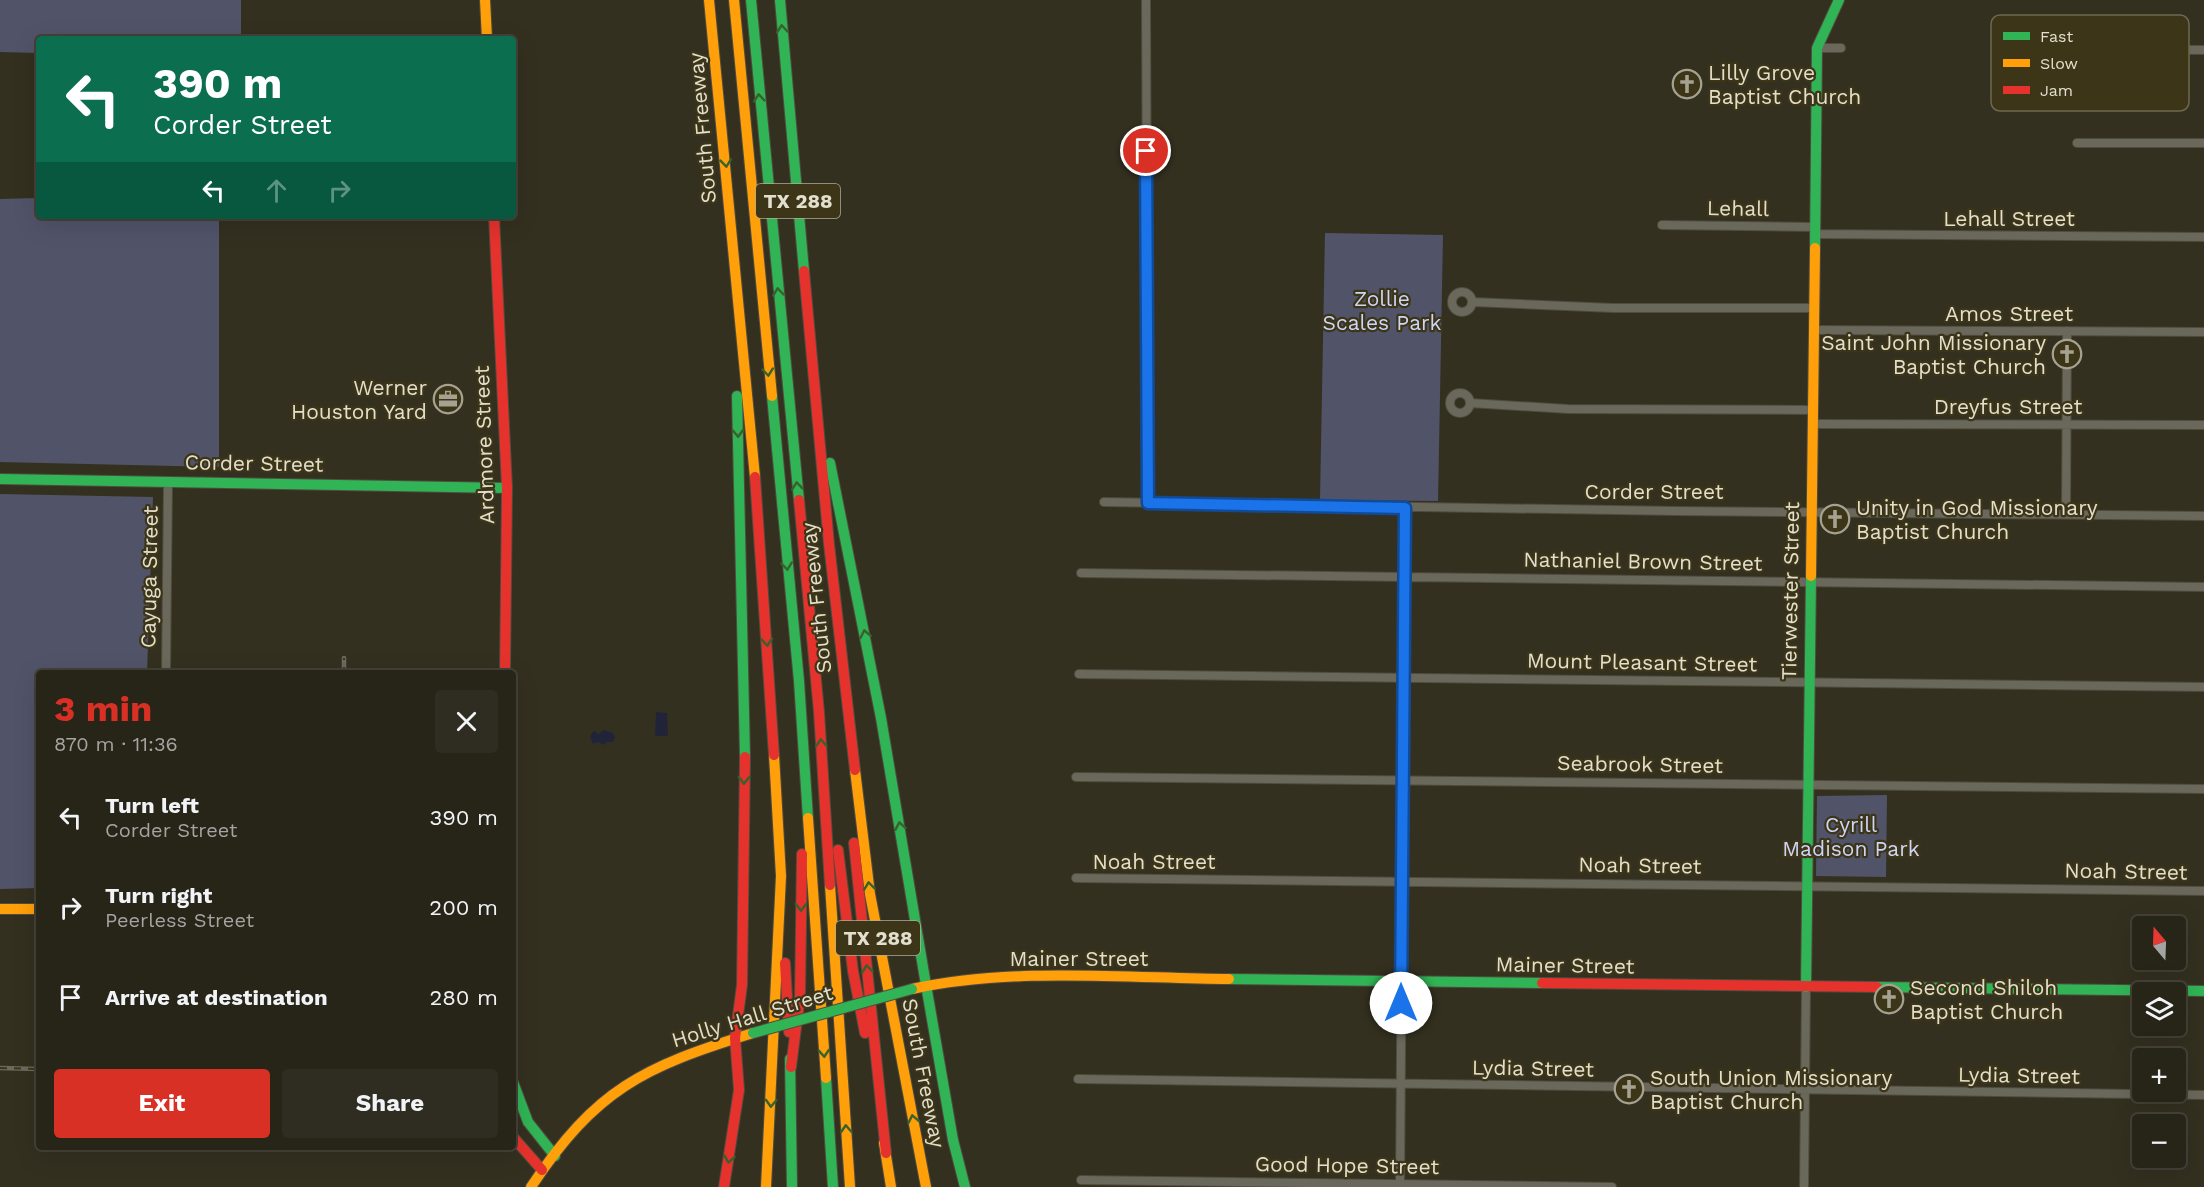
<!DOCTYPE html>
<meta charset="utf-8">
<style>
body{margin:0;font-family:"Work Sans",sans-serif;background:#2f2c21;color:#f1f3f6;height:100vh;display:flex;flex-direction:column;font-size:22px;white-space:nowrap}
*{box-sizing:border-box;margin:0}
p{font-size:20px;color:#a4a4a2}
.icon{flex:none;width:33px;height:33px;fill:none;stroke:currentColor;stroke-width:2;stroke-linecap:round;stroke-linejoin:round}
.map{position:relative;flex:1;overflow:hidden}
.drawer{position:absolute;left:36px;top:670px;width:480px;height:480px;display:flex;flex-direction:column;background:#272418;border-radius:6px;box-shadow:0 6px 24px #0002,0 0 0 2px #434137}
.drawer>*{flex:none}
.top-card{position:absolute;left:36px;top:36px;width:480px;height:183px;border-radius:6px;box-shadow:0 6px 24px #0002,0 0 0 2px #434137;background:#0b6e4f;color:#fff;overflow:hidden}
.needle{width:39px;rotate:341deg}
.tools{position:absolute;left:2132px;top:916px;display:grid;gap:12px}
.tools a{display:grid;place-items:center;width:54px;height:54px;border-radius:6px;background:#272418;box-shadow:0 6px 24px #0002,0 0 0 2px #434137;font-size:30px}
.pin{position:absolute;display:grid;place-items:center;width:51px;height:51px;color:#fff;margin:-26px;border:3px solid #fff;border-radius:50%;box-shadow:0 2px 6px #0007}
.me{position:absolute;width:66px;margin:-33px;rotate:0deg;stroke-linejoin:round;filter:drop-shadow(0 0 4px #0008)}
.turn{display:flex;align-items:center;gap:21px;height:126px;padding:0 18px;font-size:27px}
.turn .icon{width:78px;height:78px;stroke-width:2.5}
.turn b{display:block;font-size:42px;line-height:51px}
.lanes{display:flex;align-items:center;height:57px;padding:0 18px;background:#0003;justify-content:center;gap:30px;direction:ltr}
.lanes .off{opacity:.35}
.round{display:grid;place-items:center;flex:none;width:63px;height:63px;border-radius:6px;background:#2f2c21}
.overview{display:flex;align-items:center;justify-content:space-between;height:102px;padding:0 18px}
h1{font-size:36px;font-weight:700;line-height:45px;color:#d93025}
.action{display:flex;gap:12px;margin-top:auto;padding:12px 18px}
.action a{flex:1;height:69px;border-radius:6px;background:#d93025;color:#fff;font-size:24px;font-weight:700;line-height:69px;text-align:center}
.action a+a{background:#2f2c21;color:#f1f3f6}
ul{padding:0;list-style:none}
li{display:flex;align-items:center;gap:18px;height:90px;padding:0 18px}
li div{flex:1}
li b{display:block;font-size:22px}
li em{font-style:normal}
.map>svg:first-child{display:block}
.green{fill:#515469}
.water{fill:#212439}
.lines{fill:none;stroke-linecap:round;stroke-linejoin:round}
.street-casing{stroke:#4f4c3e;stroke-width:10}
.fast-casing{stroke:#4f4c3e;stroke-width:12}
.slow-casing{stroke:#4f4c3e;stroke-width:12}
.jam-casing{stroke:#4f4c3e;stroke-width:12}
.street{stroke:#6a675b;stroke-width:8}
.fast{stroke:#30b455;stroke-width:10}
.slow{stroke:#ff9f0a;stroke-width:10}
.jam{stroke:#e5322d;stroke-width:10}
.rail-casing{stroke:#6c6a5e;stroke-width:4.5}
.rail{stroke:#3c3518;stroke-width:2;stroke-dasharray:7;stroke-linecap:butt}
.fast-bridge-casing{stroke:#4f4c3e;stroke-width:12;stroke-linecap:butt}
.fast-bridge{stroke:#30b455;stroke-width:10}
.oneway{stroke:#38612d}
.route-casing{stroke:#114b97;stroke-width:15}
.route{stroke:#1a73e8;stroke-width:10}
.labels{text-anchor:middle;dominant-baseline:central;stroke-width:4.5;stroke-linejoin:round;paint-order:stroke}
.shield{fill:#3c3518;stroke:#b1ac97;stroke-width:1.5}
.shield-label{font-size:20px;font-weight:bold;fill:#e3dfce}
.poi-label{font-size:21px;fill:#e3dfce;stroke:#3c3518;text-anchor:start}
.street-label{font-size:21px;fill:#e3dfce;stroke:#3c3518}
.park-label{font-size:21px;fill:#ced5f7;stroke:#3c3518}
.key{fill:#3c3518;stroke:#6e684f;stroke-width:1.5}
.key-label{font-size:16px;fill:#e3dfce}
</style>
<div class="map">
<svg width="2204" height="1187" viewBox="0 0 2204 1187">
<rect width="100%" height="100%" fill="#343020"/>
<!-- green -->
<path class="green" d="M0,0H241V39H39V53L0,52Z
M39,198V216H219V467L0,462V199Z
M1325,233L1443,235L1438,501L1320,500Z
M0,494L153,497L147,673L39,674V888L0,889Z
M1887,795L1886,877L1816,876L1817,796Z"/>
<!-- water -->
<path class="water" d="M656,712L667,713L668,736H655Z
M603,730L613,733L615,738L613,742H607L603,745L599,742L593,744L590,736L594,731L599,734Z"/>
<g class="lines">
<!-- street casing -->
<g class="street-casing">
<path id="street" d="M1146,0L1148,503
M1817,48H1841
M2078,49L2204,50
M2077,143H2204
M1662,225L1814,227
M1814,234L2204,237
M1452 302a10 10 0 1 1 20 0a10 10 0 1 1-20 0Z
M1473,302L1613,308H1814
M1813,330L2204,332
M1450 403a10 10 0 1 1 20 0a10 10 0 1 1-20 0Z
M1470,403L1568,409L1813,410
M1813,424L2204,425
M1104,502L1676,511L2204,516
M2066,514L2067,331
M1081,573L2204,587
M166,674L168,482
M1079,674L2204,687
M1076,777L2204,789
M1076,878L2204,891
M1078,1079L2204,1095
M1081,1180L1612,1187
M1400,1187L1405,508
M1804,1187L1806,987"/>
</g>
<!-- fast casing -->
<g class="fast-casing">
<path id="fast" d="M751,0L799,500
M780,0L804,271
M1815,248L1817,48L1839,0
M737,396L745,757
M772,396L799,681L808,818
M830,463L881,718L926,985
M0,479L507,488
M1229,979L1542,983
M926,985L953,1140L965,1187
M1806,987L1811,576
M1877,987L2204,991
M790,1059L792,1187
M826,1078L833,1187
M513,1082L528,1122L555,1156"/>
</g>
<!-- slow casing -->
<g class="slow-casing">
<path id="slow" d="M485,0L487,39
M709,0L755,477
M734,0L772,396
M1811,576L1815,248
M855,770L870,894L926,1187
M808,818L826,1078
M830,885L850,1187
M0,909H39
M912,989C1012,967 1126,978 1229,979
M884,1143L891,1187
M531,1187C596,1089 643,1067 753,1033
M766,1187L781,876L774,755"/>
</g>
<!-- jam casing -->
<g class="jam-casing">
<path id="jam" d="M494,216L507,488L505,674
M804,271L829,544L855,770
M755,477L774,755
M799,500L819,712L830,885
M854,843L886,1153
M838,850L853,971L865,1033
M785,963L789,1032
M1542,983L1877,987
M735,1038L742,985L745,757
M791,1067L800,996L802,854
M513,1137L542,1170
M724,1187L739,1090L735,1038"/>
</g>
<!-- street -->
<use href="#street" class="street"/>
<!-- fast -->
<use href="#fast" class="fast"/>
<!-- slow -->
<use href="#slow" class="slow"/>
<!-- jam -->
<use href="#jam" class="jam"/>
<!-- rail casing -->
<g class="rail-casing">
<path id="rail" d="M344,674V658
M0,1068L39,1069"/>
</g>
<!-- rail -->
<use href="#rail" class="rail"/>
<!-- fast-bridge casing -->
<g class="fast-bridge-casing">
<path id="fast-bridge" d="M753,1033L912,989"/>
</g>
<!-- fast-bridge -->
<use href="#fast-bridge" class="fast-bridge"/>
</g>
<!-- one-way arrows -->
<defs><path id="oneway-chevron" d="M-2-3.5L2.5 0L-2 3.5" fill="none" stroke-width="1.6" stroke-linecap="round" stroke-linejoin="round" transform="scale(1.5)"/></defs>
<g class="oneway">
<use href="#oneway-chevron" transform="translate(782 29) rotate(-95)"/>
<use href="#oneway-chevron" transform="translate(759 98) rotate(-95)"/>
<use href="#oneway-chevron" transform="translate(726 163) rotate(84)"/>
<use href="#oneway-chevron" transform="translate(778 292) rotate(-96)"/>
<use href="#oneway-chevron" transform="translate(768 372) rotate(84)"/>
<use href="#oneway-chevron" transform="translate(738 433) rotate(88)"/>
<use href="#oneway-chevron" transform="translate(797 486) rotate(-96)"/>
<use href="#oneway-chevron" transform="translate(787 566) rotate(84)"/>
<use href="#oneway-chevron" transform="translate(865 634) rotate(-101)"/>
<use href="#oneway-chevron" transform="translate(767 642) rotate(86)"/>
<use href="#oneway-chevron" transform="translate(821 743) rotate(-94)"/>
<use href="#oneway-chevron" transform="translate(744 780) rotate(91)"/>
<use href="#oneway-chevron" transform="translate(900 826) rotate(-100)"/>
<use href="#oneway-chevron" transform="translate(869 886) rotate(-97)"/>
<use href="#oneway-chevron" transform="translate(801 907) rotate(90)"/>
<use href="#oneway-chevron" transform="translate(867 969) rotate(-97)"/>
<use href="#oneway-chevron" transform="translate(824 1053) rotate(86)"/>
<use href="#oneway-chevron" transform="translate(771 1103) rotate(92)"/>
<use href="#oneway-chevron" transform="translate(913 1119) rotate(-101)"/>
<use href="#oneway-chevron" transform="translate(846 1129) rotate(-93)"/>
<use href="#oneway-chevron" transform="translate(729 1159) rotate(99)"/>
</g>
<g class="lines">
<!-- route casing -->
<g class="route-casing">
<path id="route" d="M1146,151L1148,503L1405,508L1401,1003"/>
</g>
<!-- route -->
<use href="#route" class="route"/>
</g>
<!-- icons -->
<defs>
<g id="church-ring" transform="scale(1.5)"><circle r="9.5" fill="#3c3518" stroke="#a6a291" stroke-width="1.5"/><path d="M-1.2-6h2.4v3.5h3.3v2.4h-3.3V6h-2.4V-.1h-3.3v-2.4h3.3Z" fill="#a6a291"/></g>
<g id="office-ring" transform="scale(1.5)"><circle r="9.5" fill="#3c3518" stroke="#a6a291" stroke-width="1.5"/><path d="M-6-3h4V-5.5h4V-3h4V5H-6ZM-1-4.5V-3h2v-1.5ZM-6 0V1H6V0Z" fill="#a6a291"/></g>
</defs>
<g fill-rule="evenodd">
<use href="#church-ring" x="1687" y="84"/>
<use href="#church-ring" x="2067" y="354"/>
<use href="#office-ring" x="448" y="399"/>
<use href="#church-ring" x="1835" y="519"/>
<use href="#church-ring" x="1889" y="999"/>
<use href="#church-ring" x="1629" y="1089"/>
</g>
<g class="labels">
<!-- shield labels -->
<g class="shield">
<rect x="756" y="184" width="84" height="34" rx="4.5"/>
<rect x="836" y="921" width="84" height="34" rx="4.5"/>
</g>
<g class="shield-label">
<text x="798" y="201">TX 288</text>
<text x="878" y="938">TX 288</text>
</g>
<!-- poi labels -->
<g class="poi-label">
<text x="1708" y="72">Lilly Grove<tspan x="1708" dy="24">Baptist Church</tspan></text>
<text x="2046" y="342" text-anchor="end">Saint John Missionary<tspan x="2046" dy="24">Baptist Church</tspan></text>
<text x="427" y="387" text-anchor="end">Werner<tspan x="427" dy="24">Houston Yard</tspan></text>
<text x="1856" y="507">Unity in God Missionary<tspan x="1856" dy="24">Baptist Church</tspan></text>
<text x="1910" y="987">Second Shiloh<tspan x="1910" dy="24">Baptist Church</tspan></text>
<text x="1650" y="1077">South Union Missionary<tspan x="1650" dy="24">Baptist Church</tspan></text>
</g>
<!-- street labels -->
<g class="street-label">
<text transform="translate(702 128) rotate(-95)">South Freeway</text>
<text transform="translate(1738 208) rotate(1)">Lehall</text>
<text x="2009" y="218">Lehall Street</text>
<text x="2009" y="313">Amos Street</text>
<text x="2008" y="406">Dreyfus Street</text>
<text transform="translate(484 445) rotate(-92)">Ardmore Street</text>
<text transform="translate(254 463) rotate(1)">Corder Street</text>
<text x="1654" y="491">Corder Street</text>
<text transform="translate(1643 561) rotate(1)">Nathaniel Brown Street</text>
<text transform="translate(149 577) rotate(-89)">Cayuga Street</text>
<text transform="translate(1790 591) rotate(-89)">Tierwester Street</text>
<text transform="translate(816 598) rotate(-96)">South Freeway</text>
<text transform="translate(1642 662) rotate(1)">Mount Pleasant Street</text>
<text transform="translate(1640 764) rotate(1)">Seabrook Street</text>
<text x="1154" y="861">Noah Street</text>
<text transform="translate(1640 865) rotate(1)">Noah Street</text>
<text transform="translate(2126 871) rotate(1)">Noah Street</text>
<text x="1079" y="958">Mainer Street</text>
<text transform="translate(1565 965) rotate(1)">Mainer Street</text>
<text transform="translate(752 1016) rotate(-17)">Holly Hall Street</text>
<text transform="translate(1533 1068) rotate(1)">Lydia Street</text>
<text transform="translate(924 1073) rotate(79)">South Freeway</text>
<text transform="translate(2019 1075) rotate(1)">Lydia Street</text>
<text transform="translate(1347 1165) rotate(1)">Good Hope Street</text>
</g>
<!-- park labels -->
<g class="park-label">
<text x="1382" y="298">Zollie<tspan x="1382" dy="24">Scales Park</tspan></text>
<text x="1851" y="824">Cyrill<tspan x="1851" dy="24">Madison Park</tspan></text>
</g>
</g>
<!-- legend -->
<rect x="1991" y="15" width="198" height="96" rx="9" class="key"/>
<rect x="2003" y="32" width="27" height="8" fill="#30b455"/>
<rect x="2003" y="59" width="27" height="8" fill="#ff9f0a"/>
<rect x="2003" y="86" width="27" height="8" fill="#e5322d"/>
<g class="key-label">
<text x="2040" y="42">Fast</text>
<text x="2040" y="69">Slow</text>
<text x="2040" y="96">Jam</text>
</g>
</svg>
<div class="tools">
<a><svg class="needle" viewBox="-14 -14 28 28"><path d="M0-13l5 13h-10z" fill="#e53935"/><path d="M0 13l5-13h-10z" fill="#a4a4a2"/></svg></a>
<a><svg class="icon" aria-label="layers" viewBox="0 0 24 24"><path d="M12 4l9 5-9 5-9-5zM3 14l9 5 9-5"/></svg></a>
<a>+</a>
<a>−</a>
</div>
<div class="pin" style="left:1146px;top:151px;background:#d93025"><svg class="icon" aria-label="arrive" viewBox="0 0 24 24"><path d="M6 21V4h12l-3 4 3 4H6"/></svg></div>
<svg class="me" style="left:1401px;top:1003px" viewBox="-20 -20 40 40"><circle r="19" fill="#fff"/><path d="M0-13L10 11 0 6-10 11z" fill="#1a73e8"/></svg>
<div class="top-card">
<div class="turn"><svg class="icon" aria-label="left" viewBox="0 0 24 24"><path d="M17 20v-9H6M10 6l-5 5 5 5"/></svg><div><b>390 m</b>Corder Street</div></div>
<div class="lanes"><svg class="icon" aria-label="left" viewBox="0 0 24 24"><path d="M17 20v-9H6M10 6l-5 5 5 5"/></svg><svg class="icon off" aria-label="ahead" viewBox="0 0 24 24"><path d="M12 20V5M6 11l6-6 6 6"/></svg><svg class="icon off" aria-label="right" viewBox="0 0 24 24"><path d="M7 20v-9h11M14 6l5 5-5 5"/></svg></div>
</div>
<section class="drawer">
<div class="overview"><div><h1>3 min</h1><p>870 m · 11:36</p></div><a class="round"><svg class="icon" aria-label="close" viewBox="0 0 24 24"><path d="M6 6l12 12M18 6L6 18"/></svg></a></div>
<ul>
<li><svg class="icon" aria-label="left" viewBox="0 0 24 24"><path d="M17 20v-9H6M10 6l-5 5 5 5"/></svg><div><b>Turn left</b><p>Corder Street</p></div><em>390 m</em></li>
<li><svg class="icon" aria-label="right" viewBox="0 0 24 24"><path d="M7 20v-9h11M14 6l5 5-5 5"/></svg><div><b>Turn right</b><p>Peerless Street</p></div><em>200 m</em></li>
<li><svg class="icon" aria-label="arrive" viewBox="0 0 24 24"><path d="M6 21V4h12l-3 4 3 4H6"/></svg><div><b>Arrive at destination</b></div><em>280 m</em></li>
</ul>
<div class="action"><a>Exit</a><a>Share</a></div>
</section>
</div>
